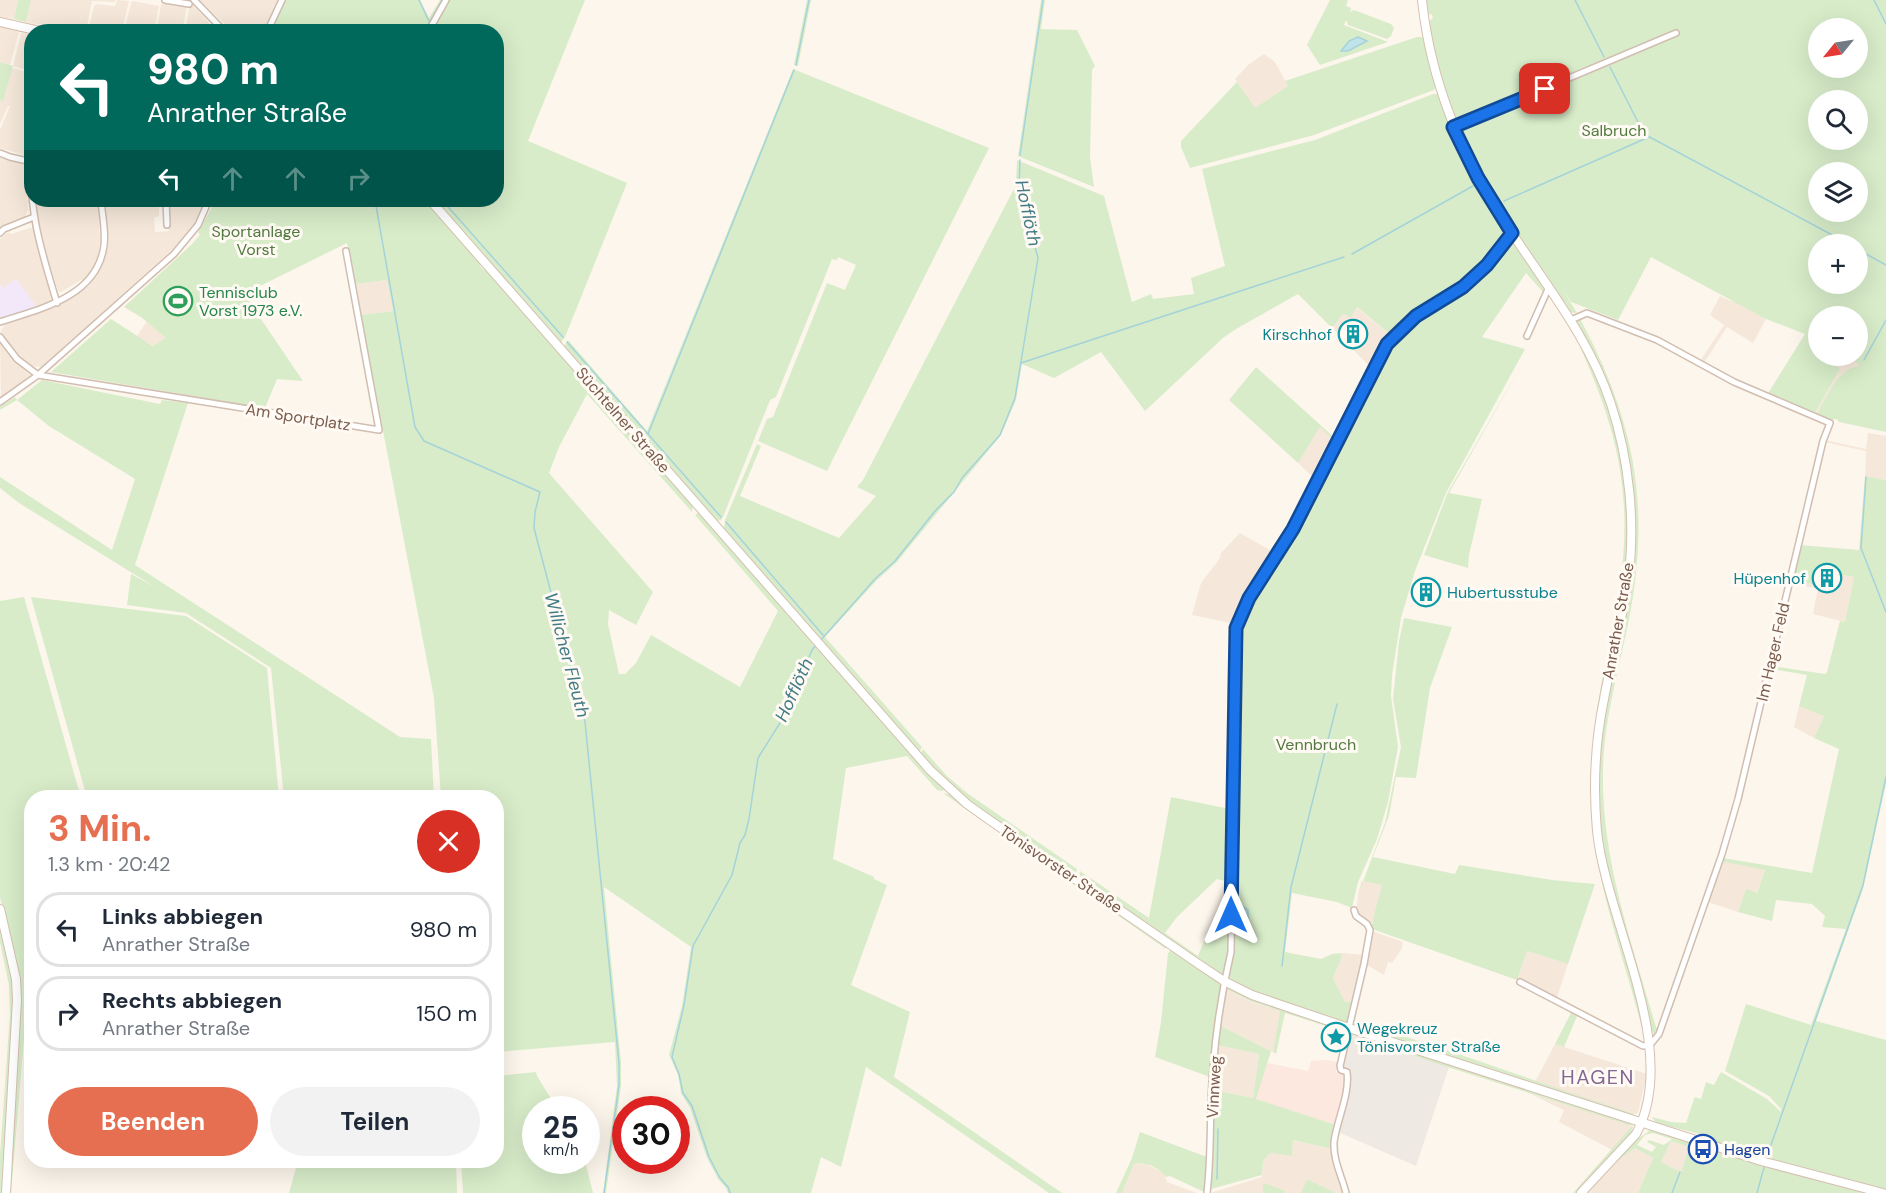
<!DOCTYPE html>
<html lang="de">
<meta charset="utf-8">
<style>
body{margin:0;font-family:"DM Sans",sans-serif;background:#f2f2f3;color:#1f2937;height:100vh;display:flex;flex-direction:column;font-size:22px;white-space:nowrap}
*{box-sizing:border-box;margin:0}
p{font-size:20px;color:#747a83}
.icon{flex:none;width:33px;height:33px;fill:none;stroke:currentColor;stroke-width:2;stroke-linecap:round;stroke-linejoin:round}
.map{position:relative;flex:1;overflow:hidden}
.panel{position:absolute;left:24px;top:790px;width:480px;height:378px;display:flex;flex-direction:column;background:#fff;border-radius:24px;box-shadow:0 6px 24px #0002}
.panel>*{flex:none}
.guide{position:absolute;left:24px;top:24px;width:480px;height:183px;border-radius:24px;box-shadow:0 6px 24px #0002;background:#00695c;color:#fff;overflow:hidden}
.needle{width:39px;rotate:240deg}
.fabs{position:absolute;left:1808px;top:18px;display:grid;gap:12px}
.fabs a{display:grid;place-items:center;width:60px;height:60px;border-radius:50%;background:#fff;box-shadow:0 6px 24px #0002;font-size:30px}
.speed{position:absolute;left:522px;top:1096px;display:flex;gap:12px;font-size:30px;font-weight:700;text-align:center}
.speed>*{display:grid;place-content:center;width:78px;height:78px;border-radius:50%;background:#fff;box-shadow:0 6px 24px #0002;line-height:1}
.speed small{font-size:15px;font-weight:400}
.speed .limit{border:9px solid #d22;background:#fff;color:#111}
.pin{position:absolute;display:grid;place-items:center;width:51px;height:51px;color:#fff;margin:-26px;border-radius:12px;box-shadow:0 3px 9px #0006}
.me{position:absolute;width:66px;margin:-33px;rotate:0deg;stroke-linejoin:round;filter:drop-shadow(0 0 4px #0008)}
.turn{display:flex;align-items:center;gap:21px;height:126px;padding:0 24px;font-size:27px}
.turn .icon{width:78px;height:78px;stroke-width:2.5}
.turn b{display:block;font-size:42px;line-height:51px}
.lanes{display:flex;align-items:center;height:57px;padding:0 24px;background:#0003;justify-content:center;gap:30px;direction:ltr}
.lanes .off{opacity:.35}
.round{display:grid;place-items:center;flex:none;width:63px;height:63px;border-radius:32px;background:#f2f2f3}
.headline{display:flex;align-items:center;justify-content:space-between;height:102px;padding:0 24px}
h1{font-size:36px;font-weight:700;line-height:45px;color:#e76f51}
.button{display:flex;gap:12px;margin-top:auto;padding:12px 24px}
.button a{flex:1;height:69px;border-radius:36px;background:#e76f51;color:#fff;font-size:24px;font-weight:700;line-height:69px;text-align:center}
.button a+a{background:#f2f2f3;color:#1f2937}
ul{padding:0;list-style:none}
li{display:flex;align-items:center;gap:18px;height:75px;margin:0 12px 9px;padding:0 12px;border:3px solid #e0e1e3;border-radius:24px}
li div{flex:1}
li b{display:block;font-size:22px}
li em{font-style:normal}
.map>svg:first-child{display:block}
.residential{fill:#f5e8da}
.commercial{fill:#fde8e0}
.industrial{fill:#efe9e4}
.education{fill:#f3e8fa}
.green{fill:#d8ecc9;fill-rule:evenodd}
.water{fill:#bfe3e8;stroke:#a5d3da;stroke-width:1.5}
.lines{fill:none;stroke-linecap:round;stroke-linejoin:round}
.stream{stroke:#a5d3da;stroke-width:1.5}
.minor-casing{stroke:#d1beb0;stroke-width:8}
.secondary-casing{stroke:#d6c0b0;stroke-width:10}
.minor{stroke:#fff;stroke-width:5}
.secondary{stroke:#fff;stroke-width:8}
.route-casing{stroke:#114b97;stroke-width:15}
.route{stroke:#1a73e8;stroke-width:10}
.labels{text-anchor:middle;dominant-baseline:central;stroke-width:6;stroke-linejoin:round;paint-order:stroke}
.park-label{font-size:16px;fill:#537a41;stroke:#fffaf3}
.leisure-label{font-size:16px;fill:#27864d;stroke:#fffaf3;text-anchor:start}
.culture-label{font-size:16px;fill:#0d838f;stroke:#fffaf3;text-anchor:end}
.street-label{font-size:16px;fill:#7a5c4d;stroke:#fffaf3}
.transit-label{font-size:16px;fill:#164399;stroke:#fffaf3;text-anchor:start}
.water-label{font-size:18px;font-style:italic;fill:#437c86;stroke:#fffaf3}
.quarter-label{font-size:20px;letter-spacing:1.5px;fill:#846695;stroke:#fffaf3}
</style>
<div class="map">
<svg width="1886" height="1193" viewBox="0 0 1886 1193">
<rect width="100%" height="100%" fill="#fdf6ec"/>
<!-- residential -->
<path class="residential" d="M0,0H18L14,19L0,17Z
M31,0H115V2L92,1L86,31H73L26,22Z
M117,0L129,1L122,31H88L94,6L97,4L115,6Z
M199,0H280L266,32L232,31Z
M133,1L159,6L154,31H124L131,3Z
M164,3L184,5L187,7L182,31L156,32L161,5Z
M192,5L194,6L216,31L185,32L189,8Z
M0,27L19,32L10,65L0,62Z
M21,33L31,35V71L13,66Z
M1264,54L1275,62L1288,86L1254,109L1235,79L1248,65Z
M12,68L31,73L32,123L28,152L24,155L0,148V130L10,106H8L0,124V100L3,102Z
M0,156L25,164L26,166L28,210L25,217L0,227Z
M34,200H98L100,241L97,261L85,282L81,280L61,292L58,291L45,252Z
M104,200H162V203L159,204V216L154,218L155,232L169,231L168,200H206L194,224L173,249L41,367L32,366L16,353L2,335L1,330L5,325L58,306L90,285L102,267L105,255Z
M30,228L33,229L53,296L50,303L38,308L3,288L0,284V239L8,232L11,234Z
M387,280L393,311L361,315L355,284Z
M1720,296L1731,301L1733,300L1766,319L1753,343L1727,327L1704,363L1700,361L1724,325L1710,315Z
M1356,307L1392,336L1372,369L1332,328L1343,314Z
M147,321L166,338L154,346L137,336Z
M0,343L13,359L31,376L1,398Z
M1857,355L1861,362L1860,367L1845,372L1835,383L1817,414L1815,413L1840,369L1824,356Z
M1320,427L1334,439V444L1316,480L1298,463Z
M1868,433L1886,436V480L1865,476L1866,451L1824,442L1825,440L1866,449Z
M1240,533L1275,553L1235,624L1192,615L1201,583L1220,558L1221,553Z
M1820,571L1854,577L1845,622L1813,614L1818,588L1791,585L1792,580Z
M1799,706L1824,716L1814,738L1794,727Z
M1725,862L1765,869L1757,893L1746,890L1738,912L1708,902L1721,863Z
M1362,881L1382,885L1378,907L1371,925L1356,912L1358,895Z
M1372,931L1403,942L1401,950L1392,963L1388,962L1384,975L1367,965Z
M1527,951L1568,964L1556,1000L1517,980Z
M1342,953L1364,955L1353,1001L1345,1002L1333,978L1340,962Z
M1226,989L1249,1001L1280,1011L1273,1052L1221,1026Z
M1555,1044L1647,1074L1638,1113L1635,1114L1612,1107L1535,1082Z
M1217,1045L1259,1054L1253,1098L1213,1090Z
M1530,1094L1629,1124L1631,1128L1612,1150L1559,1122L1564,1110Z
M1293,1140L1332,1149L1344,1193H1336L1307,1179L1301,1193H1284L1263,1184V1193H1210L1262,1177L1263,1161L1270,1153L1292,1156Z
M1671,1141L1689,1147L1681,1172L1661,1162Z
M1635,1148L1653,1158L1638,1193H1588L1615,1162Z
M1136,1163L1146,1164L1164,1173L1167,1182L1197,1193H1122L1134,1164Z"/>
<!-- commercial -->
<path class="commercial" d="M1325,1060L1338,1062L1336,1072L1345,1074V1082L1336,1125L1255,1099L1267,1063L1308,1071L1311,1061Z"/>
<!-- industrial -->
<path class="industrial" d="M1349,1033L1449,1067L1416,1166L1338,1132L1347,1072L1342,1066Z"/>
<!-- education -->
<path class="education" d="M16,279L38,308L0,320V284L3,288Z"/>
<!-- green -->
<path class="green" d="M18,0H31L26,22L14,19Z
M284,0H420L429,18L440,0H444L426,31L269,32Z
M448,0H585L528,141L627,183L565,337L560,344L433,200H496V32H429Z
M807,0H811L798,66L794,65Z
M1041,0H1045L1041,29L1077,30L1095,66L1092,70L1090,157L1094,187L1018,156Z
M1330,0H1348L1346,6L1351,8L1350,12L1354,10L1391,24L1394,28L1391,36L1387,39L1348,25L1346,20L1344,25L1388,42L1320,65L1307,45Z
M1424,0H1886V432L1839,422L1837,419L1830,420L1817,414C1827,397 1838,367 1860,366L1849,356H1857V316H1818V356H1824L1840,369L1815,413L1767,395L1805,334L1766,319L1651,257L1618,320L1571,302L1560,285L1577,313L1569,312C1528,252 1490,196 1458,131L1465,124L1455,122L1441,82L1427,23L1433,18L1432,15L1426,12ZM1818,28H1857V68H1818ZM1818,100H1857V140H1818ZM1818,172H1857V212H1818ZM1818,244H1857V284H1818Z
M1417,37H1423L1436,87L1434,90L1314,135L1190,168L1181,147V141L1237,82L1255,108L1288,86L1285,81Z
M0,62L13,66L3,102L0,100Z
M793,69L989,148L827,471L758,441L767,419L773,417L827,283L845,290L856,265L838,257L837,260L832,259L776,397L770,400L723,517L721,520L717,521L563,348L568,340L647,431Z
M1433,94H1438C1458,146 1477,184 1507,231L1502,242L1505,245L1509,242L1516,244L1544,286L1543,292L1526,273L1482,337L1525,349L1446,493L1415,571L1401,618L1392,675L1391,696L1398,747L1388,802L1377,839L1358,882L1352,908L1337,902L1292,893L1285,952L1321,959L1332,954L1342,953L1340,962L1333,978L1345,1002L1353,1001L1347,1022L1344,1023L1261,996L1232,982L1229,974L1237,630L1251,600L1298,525L1391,344L1392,336L1357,307L1351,317L1343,314L1332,328L1298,294L1236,329L1223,338L1145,411L1101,352L1054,378L1022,364L1016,400L1001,435L896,563L876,581L825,637L922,747L918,754L945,789L942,791L937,790L907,756L846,768L833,859L874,877V879L887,885L851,985L910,1012L894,1077L1062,1193H1049L866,1067L841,1167L821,1157L811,1193H728L726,1188L718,1179L707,1158L690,1108L681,1093L678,1075L669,1055L682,1006L691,947L604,887L621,1063V1086L606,1193H603L617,1086L615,1042L497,1052L496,798H441L434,698L361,315L393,311L387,280L355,284L347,243L244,294L303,381L277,379L265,408L51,372L111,319L153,346L166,338L141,317L124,307L191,245L200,235L198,232L216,200H426L480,261V266L484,270H488L693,506L692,512L587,394L559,447L549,473L653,592L636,625L609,610L608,624L619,674H625L636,663L651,635L740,687L778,611L695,515L698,513L701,514L726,532L724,528L725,520L757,444L761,446L740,496L839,538L876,496L857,487L863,480L1016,185L1017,160L1104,196L1132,302L1151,294L1153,299L1194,294L1191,278L1225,266L1202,169L1315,140Z
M1579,317C1633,417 1651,501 1630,614C1620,666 1604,717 1603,771C1601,859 1632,943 1656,1027L1659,1029L1655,1034L1651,1031L1607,871L1601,833L1598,800L1600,736L1630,579L1625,448L1577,324Z
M1580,347L1585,350C1592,366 1601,383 1607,401C1627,458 1631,519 1625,579L1592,795L1615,921L1647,1036L1645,1041C1628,967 1598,895 1592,819C1585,740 1607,662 1620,585C1633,494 1617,429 1580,347Z
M1523,362L1449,493L1482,499L1469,555L1468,568L1424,555L1447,494Z
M1256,367L1337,440L1334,444L1333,439L1320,427L1298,463L1229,400Z
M42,380L160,404L162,400L188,403L135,565L400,737L431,739L434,798H284L271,668L186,613L127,605L131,574L155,587L19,503L0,488V477L112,550L135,479L49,426L17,400L0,410V407L15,397L17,400Z
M1865,476L1886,480V783L1863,889L1816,1021L1886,1040V1191L1728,1147L1696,1133L1656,1123L1652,1117L1671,1122L1686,1123L1694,1099L1695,1097L1701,1099L1706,1082L1714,1085L1721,1072L1767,1099L1781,1112V1109L1769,1096L1725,1071L1746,1004L1811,1025L1846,929L1822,927L1825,916L1812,904L1776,900L1772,921L1738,912L1746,889L1757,893L1765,870L1725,862L1721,863L1723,858L1812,873L1839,749L1814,738L1824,716L1799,706L1807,675L1773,669L1770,671L1772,666L1825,674L1827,672L1840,621L1845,622L1854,577L1821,571L1818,585L1792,580L1800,545L1859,550Z
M24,597L81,798H32L31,1015H26L11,1193H8L18,976L0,897V601Z
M31,597L186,616L267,668L279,798H87Z
M1404,618L1452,627L1430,688L1416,778L1396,777L1389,816L1373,857L1455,874L1459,865L1552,880L1595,884L1568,964L1527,951L1517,980L1372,929C1371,922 1380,895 1382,885L1362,881L1358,895L1385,823L1401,747L1393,699L1399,641Z
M923,749L947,776L967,793L1077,869L1076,873L1074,874L967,800L920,756Z
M943,793L952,795L1166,945V949Z
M1171,797L1230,809L1229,882L1217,879L1177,917L1165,933L1198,956L1204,941L1219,939V932L1224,925C1233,937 1228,961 1223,974H1218L1079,879L1080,871L1149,918Z
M0,920L13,981L15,1000L3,1193H0V1155L10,1015L9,985L0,942Z
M1172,949L1222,984L1210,1077L1155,1057L1161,1022L1168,953Z
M1227,987L1345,1030V1032L1285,1013L1276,1054L1273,1052L1280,1011L1250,1001L1226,989Z
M1572,1011L1578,1014L1564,1047L1555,1044Z
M29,1018H31V1056L25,1055Z
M1353,1021C1449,1048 1540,1084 1635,1114L1629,1115L1356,1027Z
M1221,1026L1271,1051L1256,1099L1336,1125L1332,1149L1293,1140L1292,1156L1270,1153L1263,1161L1262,1175L1211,1189L1214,1090L1253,1098L1259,1054L1217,1045Z
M1350,1032L1627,1122L1633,1126L1631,1133L1577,1193H1573L1632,1126L1435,1063L1349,1033Z
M536,1072L537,1076L558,1110H536V1161H585L593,1193H463L461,1161H496L497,1076Z
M1650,1130L1686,1140L1715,1152L1726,1153L1872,1193H1638L1653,1158L1635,1148L1615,1163L1588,1193L1586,1189L1620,1153ZM1653,1133L1672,1139L1664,1145L1649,1140L1647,1142L1656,1147L1652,1152L1637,1145L1645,1135ZM1671,1141L1689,1147L1681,1172L1661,1162Z
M1140,1132L1207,1157L1204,1192L1170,1176L1166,1177C1160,1168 1144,1161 1134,1164L1122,1193H1116L1132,1158Z
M298,1161H456L457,1193H289Z
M1307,1179L1336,1193H1301Z
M1263,1184H1267L1285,1191L1284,1193H1263Z"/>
<!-- water -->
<path class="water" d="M1358,37L1367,41L1348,51H1341L1349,41Z
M1240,905L1248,910V924L1238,920V909Z"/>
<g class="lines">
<!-- stream -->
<path class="stream" d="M419,0L429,21
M1575,0L1604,57
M1874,0L1886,24
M424,32L442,0
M796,65L809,0
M1610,67L1644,134L1849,244
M1020,155L1043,0
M375,200L415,427L424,441L540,492L535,512L534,528L585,722L619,1063V1085L604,1193
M442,200L563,337
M1504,201L1649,137
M1857,249L1886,265
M1352,254L1473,186
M567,342L721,517
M1864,360L1886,320
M1021,363L1344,257
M648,434L794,70
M1866,477L1861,548L1886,612
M726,522L823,635
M820,641L875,579L895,561L935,511L954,492L962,478L1000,435L1015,398L1038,258L1019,187L1020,160
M1282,966L1291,887L1337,704
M1766,1159L1863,885L1886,777
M1217,1179L1218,1129
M730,1193L728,1187L720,1178L709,1157L692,1106L683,1093L679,1074L672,1057L684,1005L693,946L732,875L740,843L745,835L749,819L758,758L785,715L812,650L816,645
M1672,1193L1680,1172
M1757,1193L1765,1164"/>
<!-- minor casing -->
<g class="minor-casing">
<path id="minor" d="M165,0L189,4
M194,0L225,32
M267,32L282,0
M428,32L446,0
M1453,127L1676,33
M0,153L10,157L32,162
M32,155C27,207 42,254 57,303
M166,200L167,225
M0,233L4,229L34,217
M0,322C39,309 93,298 103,251C107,236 102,215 101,200
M1527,336L1549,287
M0,337L17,359L38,375L379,430L346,251
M0,402L38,375L174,254L198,225L209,200
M1520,982L1643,1046L1650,1045L1659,1034L1722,854L1738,799L1823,441L1830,423L1734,382L1657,340L1587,313L1571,320
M1207,1193C1212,1150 1209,1111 1213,1069C1216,1030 1222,990 1231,952L1236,628L1249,598L1293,529L1387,344L1416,316L1463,287L1487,265L1512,233
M1346,1193C1342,1176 1333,1161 1334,1142C1337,1119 1350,1095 1347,1072L1341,1070L1340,1066L1364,964L1370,930L1367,924L1356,916L1354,910"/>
</g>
<!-- secondary casing -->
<g class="secondary-casing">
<path id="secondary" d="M1422,0C1431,86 1464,162 1512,233C1548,288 1590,340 1611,404C1629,459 1636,523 1628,581C1622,621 1611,660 1604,699C1595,742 1593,787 1597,831C1606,920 1682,1050 1636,1134L1581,1193
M0,22L44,32
M430,200L930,770L967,804L988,819L1197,963L1224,981L1252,995L1349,1028L1761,1161L1883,1193
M0,909L16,979L17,1000L6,1193"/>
</g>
<!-- minor -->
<use href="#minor" class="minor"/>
<!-- secondary -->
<use href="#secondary" class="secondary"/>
</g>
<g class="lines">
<!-- route casing -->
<g class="route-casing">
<path id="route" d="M1231,915L1236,628L1249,598L1293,529L1387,344L1416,316L1463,287L1487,265L1512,233L1478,178L1453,127L1545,89"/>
</g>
<!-- route -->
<use href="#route" class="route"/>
</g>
<!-- icons -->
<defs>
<g id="stadium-ring" transform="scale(1.5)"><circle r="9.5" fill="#fffaf3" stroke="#2e9e5b" stroke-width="1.5"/><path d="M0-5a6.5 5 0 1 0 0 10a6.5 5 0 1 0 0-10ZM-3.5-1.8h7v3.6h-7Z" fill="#2e9e5b"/></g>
<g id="building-ring" transform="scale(1.5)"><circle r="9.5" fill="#fffaf3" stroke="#0f9aa8" stroke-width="1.5"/><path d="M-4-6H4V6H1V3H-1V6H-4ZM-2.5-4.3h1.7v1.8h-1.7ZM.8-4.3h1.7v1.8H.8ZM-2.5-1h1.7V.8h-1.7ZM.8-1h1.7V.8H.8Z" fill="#0f9aa8"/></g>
<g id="sight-ring" transform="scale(1.5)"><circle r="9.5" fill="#fffaf3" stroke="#0f9aa8" stroke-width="1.5"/><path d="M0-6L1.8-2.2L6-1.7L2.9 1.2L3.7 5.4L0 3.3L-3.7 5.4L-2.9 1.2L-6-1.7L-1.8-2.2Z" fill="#0f9aa8"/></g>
<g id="bus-ring" transform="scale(1.5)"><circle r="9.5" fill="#fffaf3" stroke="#1a4fb4" stroke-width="1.5"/><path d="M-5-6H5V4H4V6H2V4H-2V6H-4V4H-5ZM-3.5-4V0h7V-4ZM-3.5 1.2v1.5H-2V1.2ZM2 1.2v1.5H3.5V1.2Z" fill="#1a4fb4"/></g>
</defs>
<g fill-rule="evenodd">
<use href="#stadium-ring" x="178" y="301"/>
<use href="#building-ring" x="1353" y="334"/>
<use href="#building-ring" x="1827" y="578"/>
<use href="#building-ring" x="1426" y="592"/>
<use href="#sight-ring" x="1336" y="1037"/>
<use href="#bus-ring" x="1703" y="1149"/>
</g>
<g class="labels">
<!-- park labels -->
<g class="park-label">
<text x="1614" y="130">Salbruch</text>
<text x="256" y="231">Sportanlage<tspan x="256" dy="18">Vorst</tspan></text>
<text x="1316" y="744">Vennbruch</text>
</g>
<!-- leisure labels -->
<g class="leisure-label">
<text x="199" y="292">Tennisclub<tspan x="199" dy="18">Vorst 1973 e.V.</tspan></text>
</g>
<!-- culture labels -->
<g class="culture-label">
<text x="1332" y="334">Kirschhof</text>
<text x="1806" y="578">Hüpenhof</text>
<text x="1447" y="592" text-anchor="start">Hubertusstube</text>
<text x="1357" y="1028" text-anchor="start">Wegekreuz<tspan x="1357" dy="18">Tönisvorster Straße</tspan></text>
</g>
<!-- street labels -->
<g class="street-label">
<text transform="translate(298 417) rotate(9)">Am Sportplatz</text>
<text transform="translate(623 420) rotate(49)">Süchtelner Straße</text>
<text transform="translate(1618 621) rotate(-80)">Anrather Straße</text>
<text transform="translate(1773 652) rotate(-77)">Im Hager Feld</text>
<text transform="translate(1061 869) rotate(34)">Tönisvorster Straße</text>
<text transform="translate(1214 1087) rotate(-87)">Vinnweg</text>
</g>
<!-- transit labels -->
<g class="transit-label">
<text x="1724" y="1149">Hagen</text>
</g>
<!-- water labels -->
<g class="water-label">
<text transform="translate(1028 213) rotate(78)">Hofflöth</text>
<text transform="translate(567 655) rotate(75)">Willicher Fleuth</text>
<text transform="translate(794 690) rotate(-66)">Hofflöth</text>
</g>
<!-- quarter labels -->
<g class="quarter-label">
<text x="1598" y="1077">HAGEN</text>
</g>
</g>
</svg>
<div class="fabs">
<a><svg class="needle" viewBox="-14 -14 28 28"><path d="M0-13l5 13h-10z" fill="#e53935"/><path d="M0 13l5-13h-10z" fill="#747a83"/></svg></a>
<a><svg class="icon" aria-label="search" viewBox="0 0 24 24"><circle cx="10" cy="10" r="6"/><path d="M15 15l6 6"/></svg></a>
<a><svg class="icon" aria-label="layers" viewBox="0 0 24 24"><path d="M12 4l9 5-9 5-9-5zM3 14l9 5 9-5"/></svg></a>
<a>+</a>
<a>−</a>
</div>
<div class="speed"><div>25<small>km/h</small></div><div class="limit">30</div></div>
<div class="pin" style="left:1545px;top:89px;background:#d93025"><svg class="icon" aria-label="arrive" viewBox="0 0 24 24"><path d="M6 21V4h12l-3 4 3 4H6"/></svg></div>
<svg class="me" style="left:1231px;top:915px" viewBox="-20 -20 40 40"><path d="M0-17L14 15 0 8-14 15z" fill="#1a73e8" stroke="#fff" stroke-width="4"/></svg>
<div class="guide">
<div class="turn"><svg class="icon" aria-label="left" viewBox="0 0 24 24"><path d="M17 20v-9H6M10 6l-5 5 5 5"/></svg><div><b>980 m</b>Anrather Straße</div></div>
<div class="lanes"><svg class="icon" aria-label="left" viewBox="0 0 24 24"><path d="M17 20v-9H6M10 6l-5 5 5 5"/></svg><svg class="icon off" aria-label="ahead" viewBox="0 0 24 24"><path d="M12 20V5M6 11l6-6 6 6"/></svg><svg class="icon off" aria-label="ahead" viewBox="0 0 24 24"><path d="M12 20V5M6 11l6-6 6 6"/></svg><svg class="icon off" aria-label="right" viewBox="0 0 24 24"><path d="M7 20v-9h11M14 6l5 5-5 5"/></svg></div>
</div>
<section class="panel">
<div class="headline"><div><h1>3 Min.</h1><p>1.3 km · 20:42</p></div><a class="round" style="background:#d93025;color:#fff"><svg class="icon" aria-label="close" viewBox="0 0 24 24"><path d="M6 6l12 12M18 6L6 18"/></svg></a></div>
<ul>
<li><svg class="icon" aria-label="left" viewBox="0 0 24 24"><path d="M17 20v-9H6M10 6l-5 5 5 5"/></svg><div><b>Links abbiegen</b><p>Anrather Straße</p></div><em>980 m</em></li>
<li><svg class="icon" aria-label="right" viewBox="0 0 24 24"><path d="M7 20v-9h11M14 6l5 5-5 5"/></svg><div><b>Rechts abbiegen</b><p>Anrather Straße</p></div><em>150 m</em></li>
</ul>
<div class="button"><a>Beenden</a><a>Teilen</a></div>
</section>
</div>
